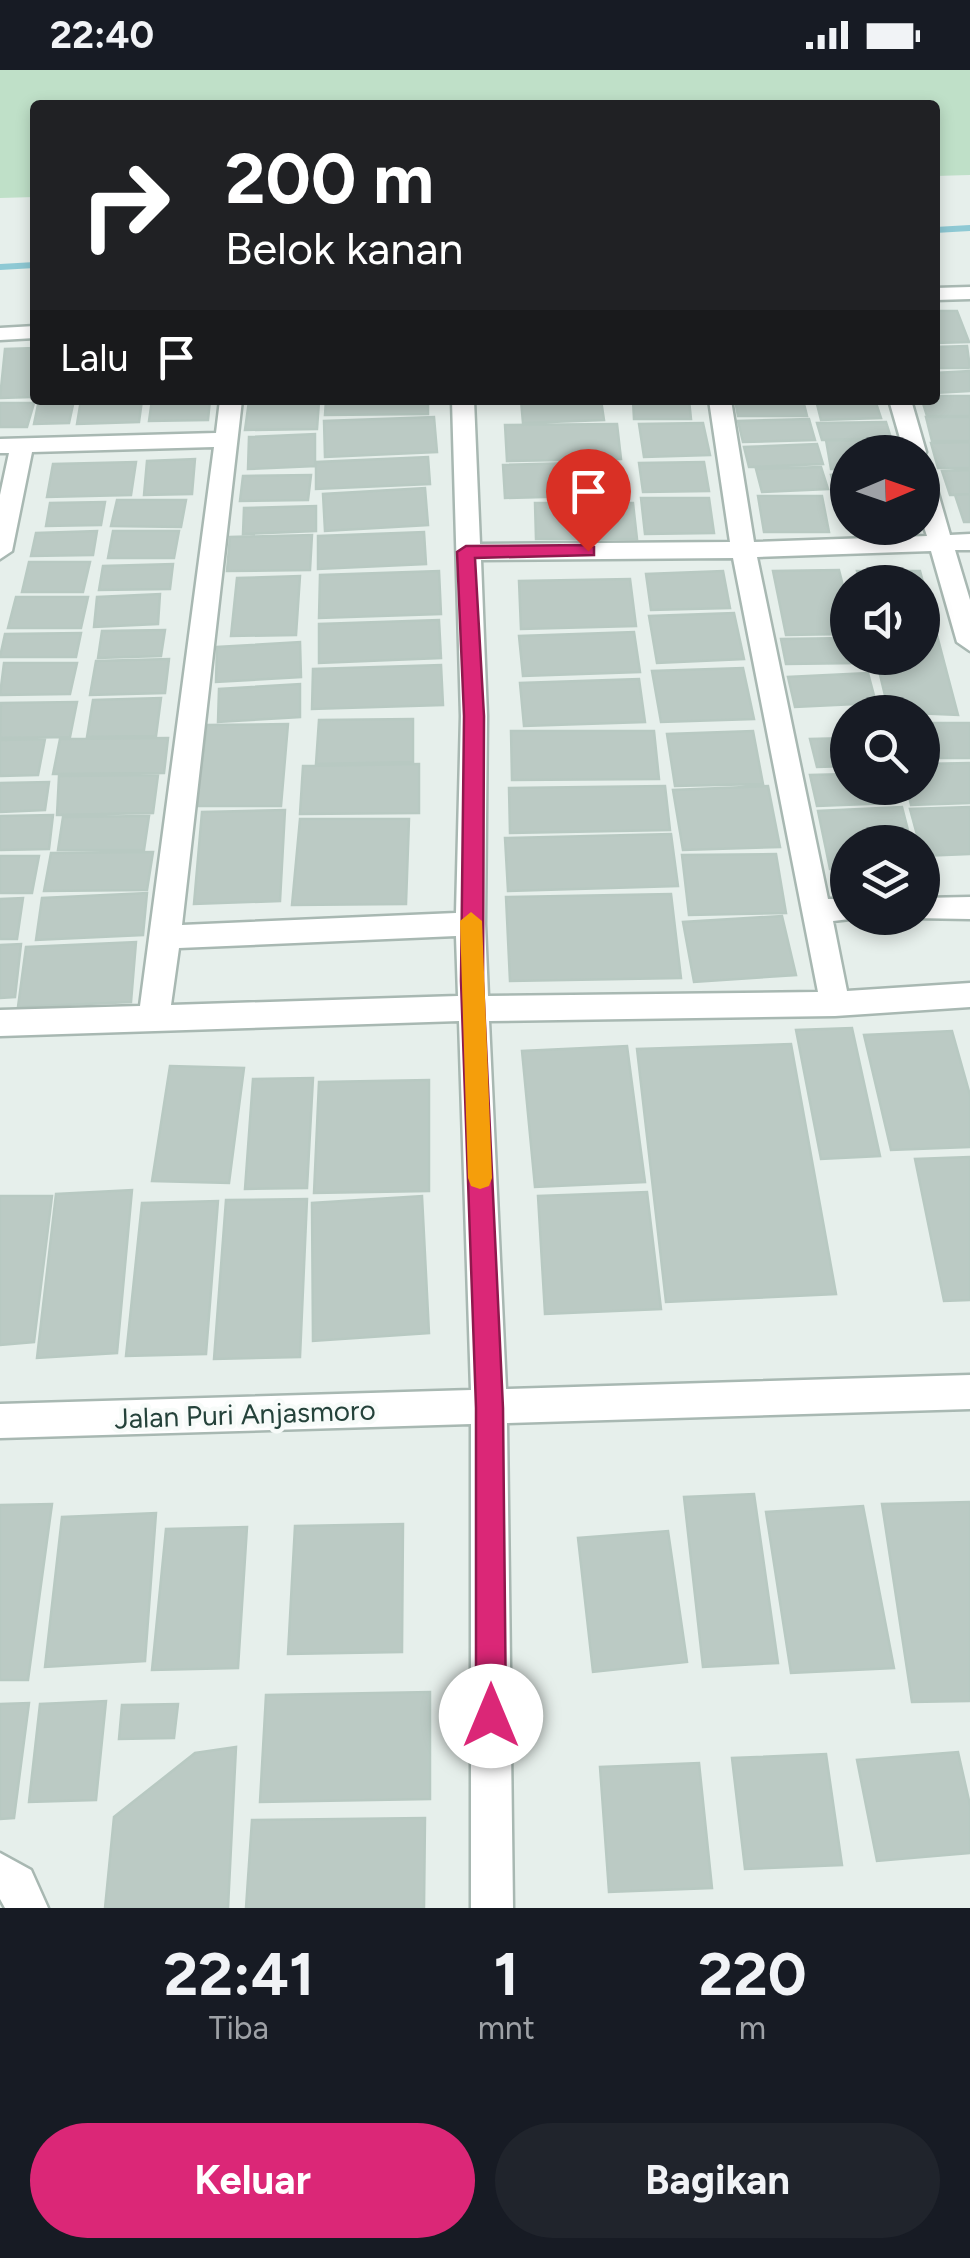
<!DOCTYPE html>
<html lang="id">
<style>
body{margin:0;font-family:Figtree,sans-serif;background:#20242c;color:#f1f3f6;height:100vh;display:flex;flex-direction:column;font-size:38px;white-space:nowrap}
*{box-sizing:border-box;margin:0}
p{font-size:32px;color:#9ea1a6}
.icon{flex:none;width:55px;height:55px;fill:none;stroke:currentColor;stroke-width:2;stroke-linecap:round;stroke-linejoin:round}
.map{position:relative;height:1838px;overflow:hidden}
.drawer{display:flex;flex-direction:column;background:#171b24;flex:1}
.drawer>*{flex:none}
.banner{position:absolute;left:30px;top:30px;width:910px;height:305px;border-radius:10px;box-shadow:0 5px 15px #0003;background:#202124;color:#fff;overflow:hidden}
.needle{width:65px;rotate:88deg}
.buttons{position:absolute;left:830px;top:365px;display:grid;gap:20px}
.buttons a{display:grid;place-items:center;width:110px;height:110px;border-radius:50%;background:#171b24;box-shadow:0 5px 15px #0003;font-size:50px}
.pin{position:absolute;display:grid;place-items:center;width:85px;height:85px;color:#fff;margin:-102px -42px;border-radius:50% 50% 50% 0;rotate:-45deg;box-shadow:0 0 10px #0007}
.pin .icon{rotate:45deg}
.me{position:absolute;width:110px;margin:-55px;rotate:0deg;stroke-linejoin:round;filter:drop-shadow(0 0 8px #0008)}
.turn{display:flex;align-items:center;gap:35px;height:210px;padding:0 30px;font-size:45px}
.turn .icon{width:130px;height:130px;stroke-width:2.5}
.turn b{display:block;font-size:70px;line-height:85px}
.then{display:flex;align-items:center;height:95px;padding:0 30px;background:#0003;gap:20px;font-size:38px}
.eta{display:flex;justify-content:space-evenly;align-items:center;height:170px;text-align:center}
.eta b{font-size:60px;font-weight:700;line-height:70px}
.action{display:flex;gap:20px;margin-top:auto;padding:20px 30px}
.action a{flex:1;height:115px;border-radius:60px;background:#db2777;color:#fff;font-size:40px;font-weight:700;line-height:115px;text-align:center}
.action a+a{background:#20242c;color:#f1f3f6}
.status{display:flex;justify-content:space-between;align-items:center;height:70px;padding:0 50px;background:#171b24;direction:ltr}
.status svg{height:28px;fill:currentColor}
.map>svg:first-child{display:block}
.green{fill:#bfe0c8}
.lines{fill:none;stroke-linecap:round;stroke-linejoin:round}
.stream{fill:#8ec9d4;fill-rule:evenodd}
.building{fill:#bbcac4;stroke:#b8c9c2;stroke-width:2.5}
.street-casing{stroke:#a8b8b2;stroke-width:5}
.street{fill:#fff;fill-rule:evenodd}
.route{fill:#db2777;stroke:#8e194d;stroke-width:2.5}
.slow{fill:#f59e0b}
.labels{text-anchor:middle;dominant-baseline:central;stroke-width:9;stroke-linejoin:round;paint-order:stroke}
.street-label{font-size:28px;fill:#24423a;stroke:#f7fbf9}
</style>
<div class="status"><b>22:40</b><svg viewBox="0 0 49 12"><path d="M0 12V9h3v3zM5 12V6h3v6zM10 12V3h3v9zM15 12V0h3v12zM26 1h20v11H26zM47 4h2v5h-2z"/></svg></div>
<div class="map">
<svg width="970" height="1838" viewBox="0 0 970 1838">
<rect width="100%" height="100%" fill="#e6efeb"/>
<!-- green -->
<path class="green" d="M0,0H970V105L935,106V35H35V127L0,128Z"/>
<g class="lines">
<!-- stream -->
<path class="stream" d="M970,155V161L935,163V157Z
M35,192V198L0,200V194Z"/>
</g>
<!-- building -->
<path class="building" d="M935,241H957L969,272L935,273Z
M967,276L970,298H935V277Z
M35,278L31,327L0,328L5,279Z
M970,301V321L935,323V303Z
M935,326H970V346H927L922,330H935Z
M39,330H74L69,353L34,354Z
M81,330H142L139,352L77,354Z
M152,330H210L208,350L149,351Z
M326,330H428V344L325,345Z
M521,330H601L604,350L523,353Z
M633,330H689L691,349H634Z
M735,330H803L807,346H738Z
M816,330H875L881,348L821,350Z
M249,331H319L317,359L245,360Z
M0,333H34L27,357H0Z
M434,347L437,382L325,387L324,351Z
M926,347H970V371H932Z
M809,349L815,370L743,372L738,351Z
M886,352L891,368L822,370L817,353Z
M703,353L710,385L644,387L639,354Z
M617,354L621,389L507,391L505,355Z
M315,364V396L248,399L249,367Z
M826,370L886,371L888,382H848V399H831Z
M970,372V398H938L931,373Z
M817,374L823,394L749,397L744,377Z
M428,387L430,414L316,419V392Z
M195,389L192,424L144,425L147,391Z
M136,392L131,425L47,427L53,394Z
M611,392L616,425L505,428L503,395Z
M704,392L709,421L643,422L639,393Z
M821,397L828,419L762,422L756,399Z
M970,400V424L950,425L942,401Z
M848,404V428H838L831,405Z
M311,405L308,430L240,431L243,406Z
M425,418L428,455L325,461L323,424Z
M970,424V452H964L955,425Z
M758,426H822L829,462H764Z
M641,428H709L714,463L645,464Z
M117,430H186L181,457L111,456Z
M105,432L101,455L46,456L50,433Z
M535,433H633L637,469H536Z
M316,436V461L243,464L244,438Z
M97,461L93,485L31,486L36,463Z
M113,461H179L174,488H108Z
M424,462L426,494L318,499V466Z
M312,465L310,500L227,501L230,467Z
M29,492H90L83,522H22Z
M173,494L170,519L99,520L103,496Z
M839,500L848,536V564L786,565L773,501Z
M439,501L441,544L319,548L320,505Z
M723,501L730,538L651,540L646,504Z
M857,501H920L958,645L889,642L876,588H922V512H860Z
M300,506L296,565L231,566L237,508Z
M630,509L636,556L521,559L519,511Z
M160,524L158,554L94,557L97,527Z
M16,527H88L81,558H8Z
M734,543L744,589L657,593L649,546Z
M439,550L441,588L319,593V554Z
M165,560L161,586L98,588L102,561Z
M634,562L640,602L523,606L519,566Z
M81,563L76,587H0L5,564Z
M848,568V588H860L861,593L786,594L781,569Z
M300,572L301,607L216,612L217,577Z
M169,589L165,623L90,625L96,591Z
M4,593H77L70,624L0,625Z
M441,595L443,635L312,639L313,599Z
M743,598L754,649L661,652L652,601Z
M868,603L876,633L795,637L788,607Z
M639,609L645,652L524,656L520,613Z
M300,614V647L218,652L219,619Z
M161,628L156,666L87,667L93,630Z
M77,632L70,667L0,668L1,633Z
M413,649V692L316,694L319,650Z
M922,653H970V688H922Z
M288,654L281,736H197L207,655Z
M511,661H654L659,709L512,710Z
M753,661L763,714L675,716L667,664Z
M168,668L164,703L53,704L60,669Z
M848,668V696L817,697L810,669Z
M45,669L38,705L0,706V670Z
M970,693V733L911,735L907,718H922V694Z
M419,694V743L300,744L303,696Z
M848,704V718H889L894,733L817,736L810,705Z
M158,705L153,743L57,745L59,706Z
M49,712L45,740L0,742V713Z
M665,716L670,760L510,763L509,718Z
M768,716L780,777L683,780L673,720Z
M902,737L911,772H848V798L830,799L818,741Z
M970,737V784L922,786V772H919L910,739Z
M285,740L280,831L194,834L202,742Z
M53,745L49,779L0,780V746Z
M149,746L144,780H58L63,747Z
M300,749H409L406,834L292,835Z
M671,764L678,816L508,821L505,768Z
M153,782L147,820L44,821L51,783Z
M776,784L786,843L689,845L682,785Z
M0,786H39L32,823H0Z
M147,823L143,865L36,870L42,828Z
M671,824L681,908L510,911L506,827Z
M23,828L17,869H0V829Z
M782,846L796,905L694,912L683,852Z
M136,872L131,932L18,937L26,877Z
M21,874L15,927L0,928V875Z
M852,958L880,1086L821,1089L796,960Z
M952,961L970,1025V1077L891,1080L864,965Z
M791,974L836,1224L666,1232L637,979Z
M627,976L645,1112L535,1117L522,981Z
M170,996L244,998L229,1113L152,1111Z
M313,1008L307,1118L245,1119L253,1009Z
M429,1010V1121L314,1123L319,1012Z
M970,1087V1230L944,1231L915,1089Z
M132,1120L117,1283L37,1288L56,1124Z
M647,1122L661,1239L545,1244L538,1126Z
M0,1126H52L34,1272L0,1275Z
M422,1126L429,1263L313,1271L312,1133Z
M307,1129L300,1287L214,1289L226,1130Z
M218,1131L206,1284L126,1286L142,1133Z
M754,1424L778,1593L703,1597L684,1427Z
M970,1432V1631L912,1632L882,1434Z
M52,1434L28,1610H0V1435Z
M863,1436L894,1598L791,1603L766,1442Z
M156,1443L145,1591L45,1597L62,1447Z
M403,1454L402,1582L288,1584L295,1456Z
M247,1457L238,1598L152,1600L166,1459Z
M668,1461L687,1592L593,1602L578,1468Z
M430,1622V1729L260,1732L266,1625Z
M106,1631L96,1730L29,1732L40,1634Z
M29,1633L14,1748L0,1749V1634Z
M178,1634L174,1668L119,1669L122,1635Z
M236,1677L228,1838H105L114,1747L195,1683Z
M958,1682L970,1735V1783L877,1791L857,1690Z
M826,1684L842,1795L745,1799L732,1688Z
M699,1693L712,1818L609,1822L600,1697Z
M425,1748L424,1838H246L252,1750Z"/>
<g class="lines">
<!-- street casing -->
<g class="street-casing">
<path id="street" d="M970,217V229L935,230V218Z
M35,256V268L0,270V258Z
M220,330H242L182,855L456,843L461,646L452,330H474L480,474L730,472L709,330H731L754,472L927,466L922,451V402L934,409L950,465L970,464V480H955L970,530V581L957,572L931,481L757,487L828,829H848V848H859L833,851L847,921L970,913V937L835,946L489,951L506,1319L970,1305V1339L507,1353L513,1838H471V1354L0,1368V1334L471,1320L459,951L0,966V940L140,936L214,377L32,382L12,481L0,489V425L9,383H0V369L216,363ZM733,488L818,922L488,926L485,854L487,646L481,490ZM456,866L458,926L171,935L179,878Z
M889,330H911L926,382L923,387L922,382H904Z
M970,827V849L913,848H922V828Z
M0,1783L31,1800L48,1838H5L0,1829Z"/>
</g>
<!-- street -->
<use href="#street" class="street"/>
</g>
<!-- route -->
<path class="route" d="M588,475L594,477V485L475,488L484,646L483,911L503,1338L506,1646L501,1656L491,1661L480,1656L476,1646V1338L461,911L464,646L457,482L466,476Z"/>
<!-- slow -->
<path class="slow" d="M471,842L482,851L492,1108L489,1116L480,1119L471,1116L468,1108L460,851Z"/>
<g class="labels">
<!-- street labels -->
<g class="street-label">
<text transform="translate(245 1344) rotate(-2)">Jalan Puri Anjasmoro</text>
</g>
</g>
</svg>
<div class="buttons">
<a><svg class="needle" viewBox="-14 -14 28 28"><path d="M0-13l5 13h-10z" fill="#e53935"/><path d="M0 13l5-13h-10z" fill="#9ea1a6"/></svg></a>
<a><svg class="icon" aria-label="sound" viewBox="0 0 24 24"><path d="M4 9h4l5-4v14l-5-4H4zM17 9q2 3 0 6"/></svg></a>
<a><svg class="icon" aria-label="search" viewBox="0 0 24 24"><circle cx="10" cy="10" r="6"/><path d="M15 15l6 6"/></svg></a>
<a><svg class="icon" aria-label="layers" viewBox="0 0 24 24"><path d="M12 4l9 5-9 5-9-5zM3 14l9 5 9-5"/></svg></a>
</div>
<div class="pin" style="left:588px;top:481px;background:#d93025"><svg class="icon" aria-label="arrive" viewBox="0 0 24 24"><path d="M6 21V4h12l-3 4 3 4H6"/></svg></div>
<svg class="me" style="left:491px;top:1646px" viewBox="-20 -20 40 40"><circle r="19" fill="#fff"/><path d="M0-13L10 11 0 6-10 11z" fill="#db2777"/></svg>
<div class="banner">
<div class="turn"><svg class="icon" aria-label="right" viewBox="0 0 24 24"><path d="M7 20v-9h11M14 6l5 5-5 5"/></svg><div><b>200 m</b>Belok kanan</div></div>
<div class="then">Lalu<svg class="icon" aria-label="arrive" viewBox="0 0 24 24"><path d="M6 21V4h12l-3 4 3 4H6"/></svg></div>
</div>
</div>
<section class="drawer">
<div class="eta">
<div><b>22:41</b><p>Tiba</p></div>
<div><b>1</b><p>mnt</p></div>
<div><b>220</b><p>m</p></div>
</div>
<div class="action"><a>Keluar</a><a>Bagikan</a></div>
</section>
